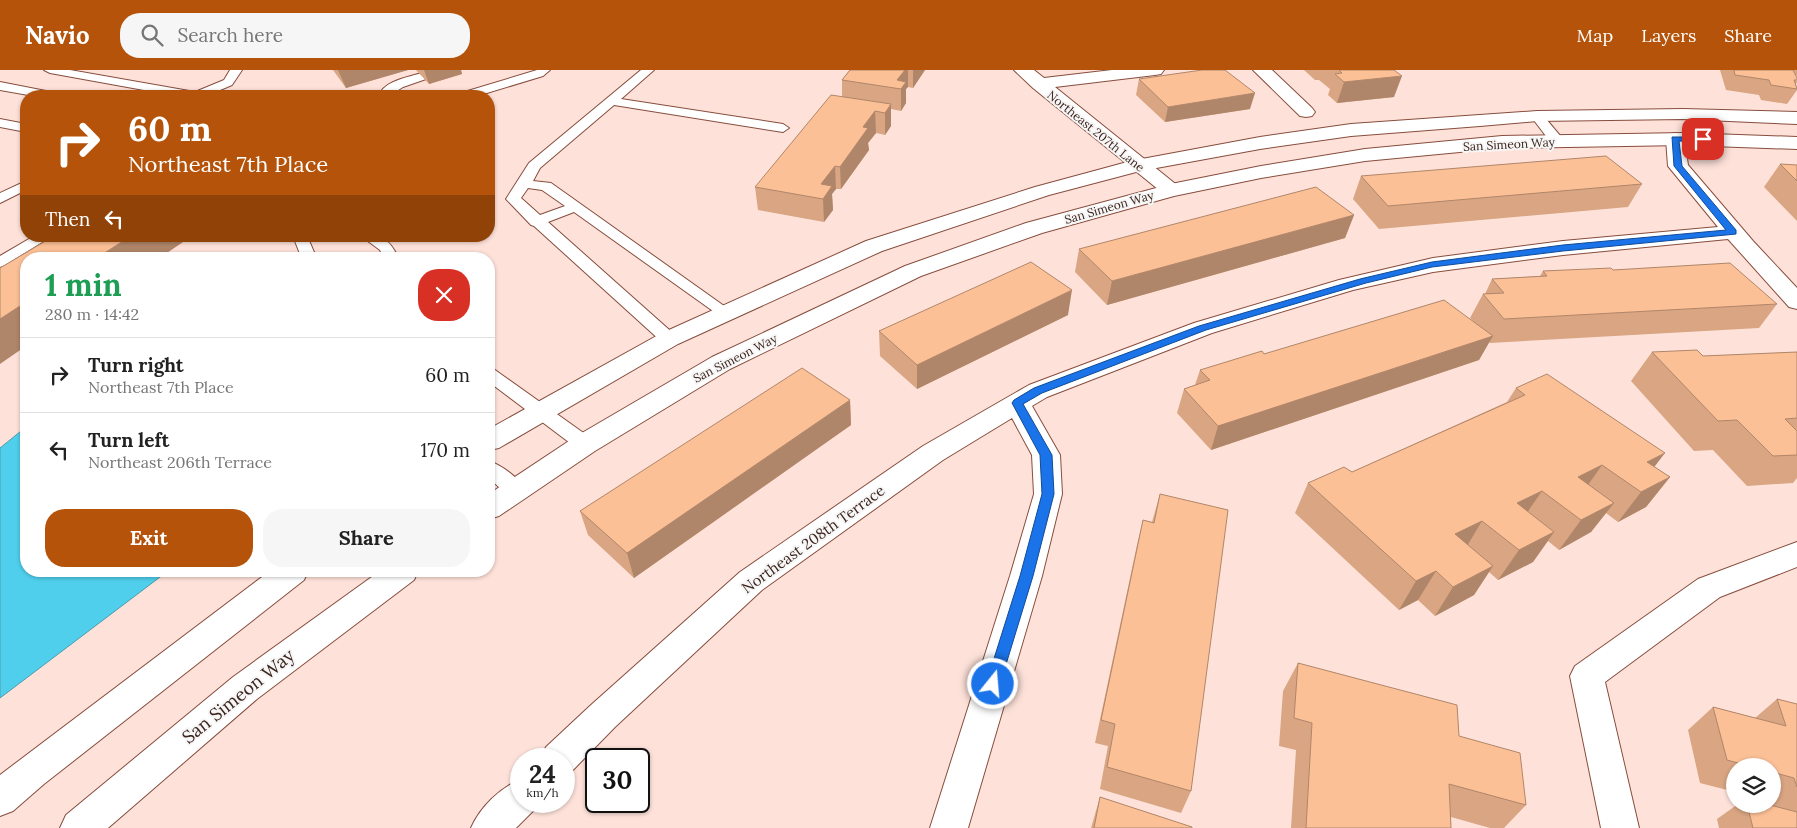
<!DOCTYPE html>
<meta charset="utf-8">
<style>
body{margin:0;font-family:Lora,serif;background:#f6f6f6;color:#222;height:100vh;display:flex;flex-direction:column;font-size:19px;white-space:nowrap}
*{box-sizing:border-box;margin:0}
p{font-size:16px;color:#767676}
.icon{flex:none;width:28px;height:28px;fill:none;stroke:currentColor;stroke-width:2;stroke-linecap:round;stroke-linejoin:round}
.map{position:relative;flex:1;overflow:hidden}
.details{position:absolute;left:20px;top:182px;width:475px;height:325px;display:flex;flex-direction:column;background:#fff;border-radius:20px;box-shadow:0 1px 4px #0004}
.details>*{flex:none}
.guide{position:absolute;left:20px;top:20px;width:475px;height:152px;border-radius:20px;box-shadow:0 1px 4px #0004;background:#b45309;color:#fff;overflow:hidden}
.controls{position:absolute;left:1726px;top:688px;display:grid;gap:10px}
.controls a{display:grid;place-items:center;width:55px;height:55px;border-radius:50%;background:#fff;box-shadow:0 1px 4px #0004;font-size:25px}
.speed{position:absolute;left:510px;top:678px;display:flex;gap:10px;font-size:25px;font-weight:700;text-align:center}
.speed>*{display:grid;place-content:center;width:65px;height:65px;border-radius:50%;background:#fff;box-shadow:0 1px 4px #0004;line-height:1}
.speed small{font-size:12px;font-weight:400}
.speed .limit{border:2px solid #111;border-radius:8px;background:#fff;color:#111}
.pin{position:absolute;display:grid;place-items:center;width:42px;height:42px;color:#fff;margin:-21px;border-radius:10px;box-shadow:0 2px 8px #0006}
.me{position:absolute;width:55px;margin:-28px;rotate:17deg;stroke-linejoin:round;filter:drop-shadow(0 0 4px #0008)}
.turn{display:flex;align-items:center;gap:18px;height:105px;padding:0 25px;font-size:22px}
.turn .icon{width:65px;height:65px;stroke-width:2.5}
.turn b{display:block;font-size:35px;line-height:42px}
.then{display:flex;align-items:center;height:48px;padding:0 25px;background:#0003;gap:10px;font-size:19px}
.round{display:grid;place-items:center;flex:none;width:52px;height:52px;border-radius:20px;background:#f6f6f6}
.head{display:flex;align-items:center;justify-content:space-between;height:85px;padding:0 25px}
h1{font-size:30px;font-weight:700;line-height:38px;color:#1e9e55}
.action{display:flex;gap:10px;margin-top:auto;padding:10px 25px}
.action a{flex:1;height:58px;border-radius:20px;background:#b45309;color:#fff;font-size:20px;font-weight:700;line-height:58px;text-align:center}
.action a+a{background:#f6f6f6;color:#222}
ul{padding:0;list-style:none}
li{display:flex;align-items:center;gap:15px;height:75px;padding:0 25px;border-top:1px solid #e0e0e0}
li div{flex:1}
li b{display:block;font-size:19px}
li em{font-style:normal}
header{display:flex;align-items:center;gap:30px;box-sizing:border-box;height:70px;padding:0 25px;background:#b45309;color:#fff}
header strong{font-size:24px}
nav{display:flex;gap:28px;margin-inline-start:auto;font-size:18px}
.search{width:350px;height:45px;background:#f6f6f6;display:flex;align-items:center;gap:12px;box-sizing:border-box;padding:0 18px;border-radius:20px;color:#767676;font-size:19px}
.map>svg:first-child{display:block}
.water{fill:#50cfec;stroke:#4a9cae}
.lines{fill:none;stroke-linecap:round;stroke-linejoin:round}
.lane-casing{stroke:#874d3d;stroke-width:2}
.street-casing{stroke:#874d3d;stroke-width:2}
.secondary-casing{stroke:#874d3d;stroke-width:2}
.lane{fill:#fff;fill-rule:evenodd}
.street{fill:#fff;fill-rule:evenodd}
.secondary{fill:#fff;fill-rule:evenodd}
.wall{fill:#d9a582}
.shaded-wall{fill:#b0866a}
.building{fill:#fcc097;stroke:#b0866a}
.route{fill:#1a73e8;stroke:#114b97}
.labels{text-anchor:middle;dominant-baseline:central;stroke-width:4;stroke-linejoin:round;paint-order:stroke}
.far-street-label{font-size:12px;fill:#3d241d;stroke:#f6f6f6}
.street-label{font-size:15px;fill:#3d241d;stroke:#f6f6f6}
.near-street-label{font-size:18px;fill:#3d241d;stroke:#f6f6f6}
</style>
<header>
<strong>Navio</strong>
<div class="search"><svg class="icon" aria-label="search" viewBox="0 0 24 24"><circle cx="10" cy="10" r="6"/><path d="M15 15l6 6"/></svg>Search here</div>
<nav><a>Map</a><a>Layers</a><a>Share</a></nav>
</header>
<div class="map">
<svg width="1797" height="758" viewBox="0 0 1797 758">
<rect width="100%" height="100%" fill="#fee2da"/>
<!-- water -->
<path class="water" d="M26,357V501H168L0,628V378Z"/>
<g class="lines">
<!-- lane casing -->
<g class="lane-casing">
<path id="lane" d="M44,0H70L195,22L224,10L230,0H242L232,15L206,26H177L50,3Z
M537,0H550L543,6L477,26H459L461,23Z
M641,0H654L621,29L783,54L789,58L783,62L614,35L540,98L533,111L551,113L734,243L732,246H720L574,142L548,152L675,265L677,269L675,273L669,274L663,273L534,156L531,155L506,129L529,93ZM528,118L542,120L565,136L540,145L521,128Z
M422,3L428,7L426,9L403,17L392,24L391,26H379C383,11 409,7 422,3Z
M0,12L51,22L57,26H34L0,20Z
M1537,42L1541,43L1562,68L1563,71L1562,74H1552L1533,49L1531,46Z
M0,49L26,54V62L0,57Z
M26,111V120L0,133V123Z
M34,166H52L5,195L0,197V186Z
M293,166H307L317,189H302Z
M361,166C383,166 389,168 399,189H384L380,180Z
M489,298L495,300L592,369L594,374L592,379L585,381L578,379L489,312Z
M489,391C501,395 519,408 525,419L522,424C508,428 499,417 489,408Z"/>
</g>
<!-- street casing -->
<g class="street-casing">
<path id="street" d="M1014,0H1034L1044,8L1112,0H1164L1161,4L1155,5L1055,17L1178,116L1181,120L1178,124L1171,126L1164,124L1033,18Z
M1253,0H1272L1312,38L1315,42L1312,46L1306,47L1300,46Z
M1675,63L1682,65L1684,69L1688,95L1753,171L1797,218V239L1789,237L1728,169L1563,185L1433,202L1353,220L1212,263L1047,327L1032,336L1060,385L1062,424L1042,506L968,758H930L1010,506L1034,424L1032,385L1012,348L943,390L762,520L615,657L572,701L564,704V689H541L546,677L591,635L740,502L923,376L1029,315L1194,253L1339,210L1433,188L1563,171L1718,157L1668,96L1666,69L1668,65Z
M1797,472V497L1720,527L1605,612L1639,758H1601L1570,606L1575,596L1698,509Z
M521,709V731H538L534,740L516,758H471C480,737 500,718 521,709Z"/>
</g>
<!-- secondary casing -->
<g class="secondary-casing">
<path id="secondary" d="M1683,39L1797,42V54L1683,49L1537,51L1480,56L1351,66L1260,79L1140,101L1049,125L882,181L678,274L499,378L489,380V359L660,264L866,171L1035,117L1131,91L1260,67L1351,54L1537,41Z
M1684,63L1797,67V79L1684,75L1502,78L1365,91L1261,108L1174,126L1042,163L921,206L730,299L595,381L499,446L489,449V424L575,367L712,287L905,196L1026,153L1171,114L1261,96L1365,79L1502,66Z
M270,501H308L304,510L44,714L13,741L0,746V705Z
M380,501H418L414,510L257,629L108,758H60L66,745L233,607Z"/>
</g>
<!-- lane -->
<use href="#lane" class="lane"/>
<!-- street -->
<use href="#street" class="street"/>
<!-- secondary -->
<use href="#secondary" class="secondary"/>
</g>
<!-- wall -->
<path class="wall" d="M333,0H408L346,18Z
M416,0H461L462,4L429,14Z
M850,0H925L913,18L908,17L906,19V33L901,41L891,39V56L885,65L876,63L868,73L869,80L841,119H836L832,124L833,140L824,152L758,140L755,117L842,26V10Z
M1304,0H1394V27L1337,33L1328,25L1330,19L1319,10H1315Z
M1720,0H1797V5L1796,6L1797,12L1796,14L1797,20L1787,34L1761,30L1759,25L1726,20Z
M1139,9L1250,39L1165,52L1136,25Z
M1780,94L1797,95V151L1764,117Z
M1361,106L1642,114L1628,137L1379,159L1353,129Z
M1354,145L1345,168L1107,235L1075,202L1079,179Z
M1613,200L1777,234L1759,258L1490,273L1489,272L1479,290L1211,380L1177,343L1184,319L1195,315L1200,300L1264,284L1473,251L1470,248L1483,224H1485L1492,209L1540,206L1543,201Z
M1068,245L917,319L880,286L879,261Z
M1652,282L1703,286L1797,282V408L1793,413L1747,416L1713,380L1694,381L1631,311Z
M1516,318L1654,397L1670,407L1646,437L1618,452L1606,443L1591,462L1559,480L1548,471L1533,492L1498,510L1489,502L1474,525L1435,546L1418,530L1399,540L1295,443L1308,413L1352,402L1507,332Z
M850,330L851,355L634,508L588,465L580,441Z
M1160,424L1191,721L1181,743L1100,719L1108,676L1095,673L1137,475L1143,450L1152,452Z
M1298,593L1459,666L1526,735L1504,758H1490L1451,747V758H1291L1296,680L1279,676L1283,621Z
M1777,629L1797,634V758H1719L1717,749L1738,734H1772V696H1735V722L1700,713L1688,660L1713,637L1755,648Z
M1100,727L1192,758H1091Z"/>
<!-- shaded-wall -->
<path class="shaded-wall" d="M338,0H408L346,18Z
M424,0H461L462,4L429,14Z
M905,0H908V17L906,19V33L901,41V19L897,10Z
M913,0H925L913,18Z
M1402,6L1394,27L1337,33L1344,12Z
M1255,23L1250,39L1165,52L1168,37Z
M891,34V56L885,65V43Z
M875,41L876,63L868,73L869,80L841,119L840,97L863,57Z
M835,96L836,119L832,124L833,140L824,152L823,129L821,114Z
M1354,145L1345,168L1107,235L1112,211Z
M131,166H192L158,189H95Z
M1072,220L1068,245L917,319V295Z
M26,232V276L0,294V249Z
M1493,266L1479,290L1211,380L1218,356Z
M850,330L851,355L634,508L627,483Z
M1665,383L1642,413L1647,392Z
M1602,395L1581,425L1578,407Z
M1670,407L1646,437L1618,452L1641,422Z
M1542,421L1522,450L1517,433Z
M1614,433L1591,462L1559,480L1581,450Z
M1482,451L1464,481L1455,464Z
M1554,462L1533,492L1498,510L1519,480Z
M1493,496L1474,525L1435,546L1453,517Z
M1436,501L1418,530L1399,540L1416,511Z"/>
<!-- building -->
<path class="building" d="M850,0H905L897,10L906,12L901,19L842,10Z
M1202,0H1225L1255,23L1168,37L1139,9Z
M1339,0H1394L1402,6L1344,12L1335,4L1342,3Z
M1734,0H1793L1797,8V10H1794L1797,19L1771,15L1769,10L1735,5Z
M831,25L891,34L885,43L875,41L863,57L868,58L840,97L835,96L821,114L832,116L823,129L755,117Z
M1606,86L1642,114L1388,136L1361,106Z
M1780,94L1797,95V111Z
M1316,117L1354,145L1112,211L1079,179Z
M54,166H131L95,189H26V232L0,249V198Z
M1031,192L1072,220L917,295L879,261Z
M1730,193L1777,234L1504,249L1483,224L1504,223L1492,209L1547,206L1543,201L1611,198L1613,200Z
M1444,230L1493,266L1218,356L1184,319L1210,310L1200,300L1262,281L1264,284Z
M1697,280L1703,286L1797,282V348L1785,349L1797,361V385L1773,386L1737,350L1718,351L1652,282Z
M802,298L850,330L627,483L580,441Z
M1547,304L1665,383L1647,392L1670,407L1641,422L1602,395L1578,407L1614,433L1581,450L1542,421L1517,433L1554,462L1519,480L1482,451L1455,464L1493,496L1453,517L1436,501L1416,511L1308,413L1344,397L1352,402L1525,325L1516,318Z
M1160,424L1228,440L1191,721L1107,697L1115,654L1101,650L1143,450L1154,453Z
M1298,593L1457,635L1459,666L1520,683L1526,735L1449,714L1451,758H1306L1312,653L1294,648Z
M1777,629L1797,634V717L1794,708L1772,702V696H1749L1727,690L1713,637L1786,656Z
M1100,727L1192,757V758H1094Z
M1747,734H1766L1797,742V758H1753Z"/>
<!-- route -->
<path class="route" d="M1672,67H1703L1707,69L1703,72L1679,71L1682,96L1736,160V164L1563,181L1432,197L1366,213L1206,260L1042,323L1023,334L1052,385L1054,424L1033,506L1000,614L998,618L993,620L988,618L986,614L1020,506L1042,424L1040,385L1012,333L1014,330L1034,318L1199,256L1360,209L1432,192L1563,175L1726,160L1674,96Z"/>
<g class="labels">
<!-- far-street labels -->
<g class="far-street-label">
<text transform="translate(1096 61) rotate(39)">Northeast 207th Lane</text>
<text transform="translate(1509 74) rotate(-3)">San Simeon Way</text>
<text transform="translate(1109 137) rotate(-16)">San Simeon Way</text>
<text transform="translate(735 288) rotate(-27)">San Simeon Way</text>
</g>
<!-- street labels -->
<g class="street-label">
<text transform="translate(813 469) rotate(-36)">Northeast 208th Terrace</text>
</g>
<!-- near-street labels -->
<g class="near-street-label">
<text transform="translate(238 626) rotate(-39)">San Simeon Way</text>
</g>
</g>
</svg>
<div class="controls">
<a><svg class="icon" aria-label="layers" viewBox="0 0 24 24"><path d="M12 4l9 5-9 5-9-5zM3 14l9 5 9-5"/></svg></a>
</div>
<div class="speed"><div>24<small>km/h</small></div><div class="limit">30</div></div>
<div class="pin" style="left:1703px;top:69px;background:#d93025"><svg class="icon" aria-label="arrive" viewBox="0 0 24 24"><path d="M6 21V4h12l-3 4 3 4H6"/></svg></div>
<svg class="me" style="left:993px;top:614px" viewBox="-20 -20 40 40"><circle r="17" fill="#1a73e8" stroke="#fff" stroke-width="3"/><path d="M0-11L8 9 0 5-8 9z" fill="#fff"/></svg>
<div class="guide">
<div class="turn"><svg class="icon" aria-label="right" viewBox="0 0 24 24"><path d="M7 20v-9h11M14 6l5 5-5 5"/></svg><div><b>60 m</b>Northeast 7th Place</div></div>
<div class="then">Then<svg class="icon" aria-label="left" viewBox="0 0 24 24"><path d="M17 20v-9H6M10 6l-5 5 5 5"/></svg></div>
</div>
<section class="details">
<div class="head"><div><h1>1 min</h1><p>280 m · 14:42</p></div><a class="round" style="background:#d93025;color:#fff"><svg class="icon" aria-label="close" viewBox="0 0 24 24"><path d="M6 6l12 12M18 6L6 18"/></svg></a></div>
<ul>
<li><svg class="icon" aria-label="right" viewBox="0 0 24 24"><path d="M7 20v-9h11M14 6l5 5-5 5"/></svg><div><b>Turn right</b><p>Northeast 7th Place</p></div><em>60 m</em></li>
<li><svg class="icon" aria-label="left" viewBox="0 0 24 24"><path d="M17 20v-9H6M10 6l-5 5 5 5"/></svg><div><b>Turn left</b><p>Northeast 206th Terrace</p></div><em>170 m</em></li>
</ul>
<div class="action"><a>Exit</a><a>Share</a></div>
</section>
</div>
